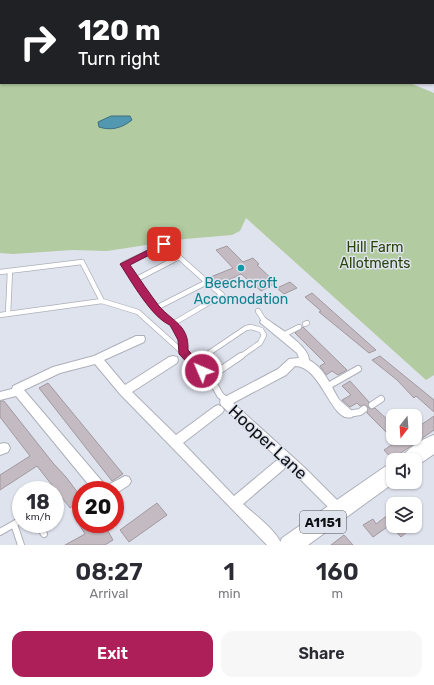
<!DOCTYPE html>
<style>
body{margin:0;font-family:Rubik,sans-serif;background:#f7f7f7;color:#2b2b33;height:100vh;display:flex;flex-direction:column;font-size:15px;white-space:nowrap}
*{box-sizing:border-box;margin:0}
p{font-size:13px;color:#7c7c81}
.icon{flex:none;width:22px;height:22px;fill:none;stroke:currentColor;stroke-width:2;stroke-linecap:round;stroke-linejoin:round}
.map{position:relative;height:545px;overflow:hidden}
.sheet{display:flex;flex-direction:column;background:#fff;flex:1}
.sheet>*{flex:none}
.top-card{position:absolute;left:0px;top:0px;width:434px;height:84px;box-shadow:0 1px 3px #0004;background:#202124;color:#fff;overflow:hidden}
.needle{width:26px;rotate:197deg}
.fabs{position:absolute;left:386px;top:409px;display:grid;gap:8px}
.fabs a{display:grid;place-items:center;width:36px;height:36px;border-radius:8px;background:#fff;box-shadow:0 1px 3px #0004;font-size:20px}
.speed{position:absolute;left:12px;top:481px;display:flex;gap:8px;font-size:20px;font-weight:700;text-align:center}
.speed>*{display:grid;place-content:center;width:52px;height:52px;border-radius:50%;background:#fff;box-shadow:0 1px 3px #0004;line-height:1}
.speed small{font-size:10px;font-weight:400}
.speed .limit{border:6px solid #d22;background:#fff;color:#111}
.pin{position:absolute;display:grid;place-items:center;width:34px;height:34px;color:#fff;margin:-17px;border-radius:8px;box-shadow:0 2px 6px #0006}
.me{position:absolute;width:44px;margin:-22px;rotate:315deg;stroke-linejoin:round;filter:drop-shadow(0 0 3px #0008)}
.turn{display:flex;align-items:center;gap:14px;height:84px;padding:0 12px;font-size:18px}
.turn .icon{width:52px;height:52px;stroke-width:2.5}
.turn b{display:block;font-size:28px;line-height:34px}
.eta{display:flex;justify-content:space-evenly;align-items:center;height:68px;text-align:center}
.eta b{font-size:24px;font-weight:600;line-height:28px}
.action{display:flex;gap:8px;margin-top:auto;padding:8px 12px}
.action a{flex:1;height:46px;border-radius:12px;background:#ad1f59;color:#fff;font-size:16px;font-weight:600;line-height:46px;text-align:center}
.action a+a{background:#f7f7f7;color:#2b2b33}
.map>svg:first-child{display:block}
.green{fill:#b2cba0}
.water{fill:#5298b0;stroke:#3e6f81}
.building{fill:#c4bac1;stroke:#a299a0}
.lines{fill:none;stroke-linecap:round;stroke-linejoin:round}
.lane-far1-casing{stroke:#adb0ba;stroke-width:6}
.lane-casing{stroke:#adb0ba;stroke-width:8}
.street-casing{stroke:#adb0ba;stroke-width:2}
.primary-casing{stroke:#adb0ba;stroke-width:2}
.lane-far1{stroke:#fff;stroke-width:4.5}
.lane{stroke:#fff;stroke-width:6}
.street{fill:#fff;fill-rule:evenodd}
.primary{fill:#fff;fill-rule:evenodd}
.route{fill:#ad1f59;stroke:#70143a}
.culture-dot{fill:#0f9aa8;stroke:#dfe3ee;stroke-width:1.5}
.labels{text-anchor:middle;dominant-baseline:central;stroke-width:3;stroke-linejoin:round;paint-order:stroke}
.shield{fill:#dfe3ee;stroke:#4d4f55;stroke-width:1}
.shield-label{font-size:13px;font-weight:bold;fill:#0e1013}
.park-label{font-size:14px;fill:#27430a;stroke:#dfe3ee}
.culture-label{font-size:14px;fill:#0d838f;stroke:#dfe3ee}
.near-street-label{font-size:17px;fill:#0e1013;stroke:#dfe3ee}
</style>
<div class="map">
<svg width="434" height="545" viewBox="0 0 434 545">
<rect width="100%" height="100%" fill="#dfe3ee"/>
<!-- green -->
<path class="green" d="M0,0H242L1,1V83H410L434,93V375L426,380L246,218L240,231L232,235L185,239L107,251L73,250L13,254L0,253Z"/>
<!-- water -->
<path class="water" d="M111,116H130L132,120C122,128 111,131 99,127L98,122Z"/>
<!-- building -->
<path class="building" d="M227,246L243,262L253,258L259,264L257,265L276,283L261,291L241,274L217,286L208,278L233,268L216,250Z
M290,282L297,288L284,294L277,288Z
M312,293L376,350L369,353L319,312L321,311L305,297Z
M303,327L347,370L338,375L332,371L326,375L320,366L325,363L295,333Z
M380,356L434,400V412L416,396L414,398L397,380L372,360Z
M350,381L369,402V408L372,409L375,408L393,425V438H415V429L434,416V430L392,459L384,450L396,442L367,413V406L364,405L360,406L357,403L350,407L342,400L351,395L342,386Z
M48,383L95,440L123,474L112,481L39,388Z
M0,401H4L53,463L66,477L81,497V501L70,508L37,466L0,490V475L30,456L0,417Z
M157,503L167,515L129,542L120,530Z
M393,511V523L373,537L363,525L373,519L376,524Z
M79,524H104L113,540L105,545H65L85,534Z
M391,526H414L401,537Z
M344,535L353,545H331Z"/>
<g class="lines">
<!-- lane-far1 casing -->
<g class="lane-far1-casing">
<path id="lane-far1" d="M0,272L82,262L102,301
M135,280L124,264L164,245L179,257
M156,308L135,280L179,257L207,282
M258,311L265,322
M8,314L10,271
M0,315L102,301L138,312L188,357
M174,323L222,295L207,282L156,308L179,332L183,352
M305,324L307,323
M283,335L299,327
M203,357L246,328L251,327L261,330L264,335L260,343L240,357"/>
</g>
<!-- lane casing -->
<g class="lane-casing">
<path id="lane" d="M187,356L210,377L220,395L227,401
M194,363L205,356
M210,377L241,356
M328,386L358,369
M372,405L381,399
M348,414L360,412L364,409
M14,524L21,520
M38,524L44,534
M0,532L14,524L21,545"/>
</g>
<!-- street casing -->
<g class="street-casing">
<path id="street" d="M280,0H284V1H280Z
M433,71H434V76H433Z
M265,318L268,320C279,328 309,346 309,360C324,368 330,384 338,398C342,404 350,407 354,414L352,417C331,424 322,366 295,366L286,375L233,403L305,468L344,507L346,511L344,515L340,517L336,515L286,465L284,469L243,504C256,516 275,529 282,545H267L120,394L95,364L60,373L24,390L106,486L125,476L129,477L131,481L129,485L115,494V490H93L16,396L0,400V392L12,389L13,386L53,367L94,356L136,336H144L145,339L144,342L104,360L125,385L169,357L173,356L177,357L178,360L177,363L132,392L176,435L214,407L218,405L222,407L224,410L222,413L183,443L234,496L276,461L280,460L221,405L220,402L221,399L278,369L289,359L299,358L297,353L262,324L260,322L262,320Z
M4,443L8,444L10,448L8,452L0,455V444Z
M115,500L119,502L123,509L121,513L117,515L115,514Z"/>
</g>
<!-- primary casing -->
<g class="primary-casing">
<path id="primary" d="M434,435V454L415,467V460H400C406,449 422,439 434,435Z
M393,463V482H395L308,545H279L282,538L386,466Z"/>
</g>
<!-- lane-far1 -->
<use href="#lane-far1" class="lane-far1"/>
<!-- lane -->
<use href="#lane" class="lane"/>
<!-- street -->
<use href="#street" class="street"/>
<!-- primary -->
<use href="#primary" class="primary"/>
</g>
<!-- route -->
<path class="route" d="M164,242L169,244L167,246L130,265C140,279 149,293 159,306C173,322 189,325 188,350L207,371L202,375L198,374L179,354L178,340L170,325C152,318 131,281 120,264Z"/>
<!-- markers -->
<circle class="culture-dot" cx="241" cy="268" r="4"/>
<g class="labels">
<!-- shield labels -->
<rect class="shield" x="300" y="511" width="46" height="22" rx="3"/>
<g class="shield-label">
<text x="323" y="522">A1151</text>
</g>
<!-- park labels -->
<g class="park-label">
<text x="375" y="247">Hill Farm<tspan x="375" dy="16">Allotments</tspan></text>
</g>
<!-- culture labels -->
<g class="culture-label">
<text x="241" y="283">Beechcroft<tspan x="241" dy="16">Accomodation</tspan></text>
</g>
<!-- near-street labels -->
<g class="near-street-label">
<text transform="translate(268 442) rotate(43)">Hooper Lane</text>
</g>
</g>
</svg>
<div class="fabs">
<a><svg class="needle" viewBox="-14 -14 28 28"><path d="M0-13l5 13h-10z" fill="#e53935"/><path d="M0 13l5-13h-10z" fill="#7c7c81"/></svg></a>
<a><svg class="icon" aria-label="sound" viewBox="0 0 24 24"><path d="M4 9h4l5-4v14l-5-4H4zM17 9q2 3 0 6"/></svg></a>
<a><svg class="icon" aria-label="layers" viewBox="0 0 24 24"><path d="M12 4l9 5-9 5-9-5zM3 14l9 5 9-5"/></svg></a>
</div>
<div class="speed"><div>18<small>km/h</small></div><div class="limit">20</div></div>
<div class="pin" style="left:164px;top:244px;background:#d93025"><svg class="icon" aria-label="arrive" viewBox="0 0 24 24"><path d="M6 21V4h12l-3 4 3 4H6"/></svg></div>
<svg class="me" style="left:202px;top:371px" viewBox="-20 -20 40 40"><circle r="17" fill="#ad1f59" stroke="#fff" stroke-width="3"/><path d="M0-11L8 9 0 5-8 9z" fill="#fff"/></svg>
<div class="top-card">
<div class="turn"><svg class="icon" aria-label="right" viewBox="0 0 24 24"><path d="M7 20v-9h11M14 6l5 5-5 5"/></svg><div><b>120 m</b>Turn right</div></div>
</div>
</div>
<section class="sheet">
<div class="eta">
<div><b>08:27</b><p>Arrival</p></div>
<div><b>1</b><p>min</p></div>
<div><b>160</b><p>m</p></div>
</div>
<div class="action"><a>Exit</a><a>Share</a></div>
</section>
